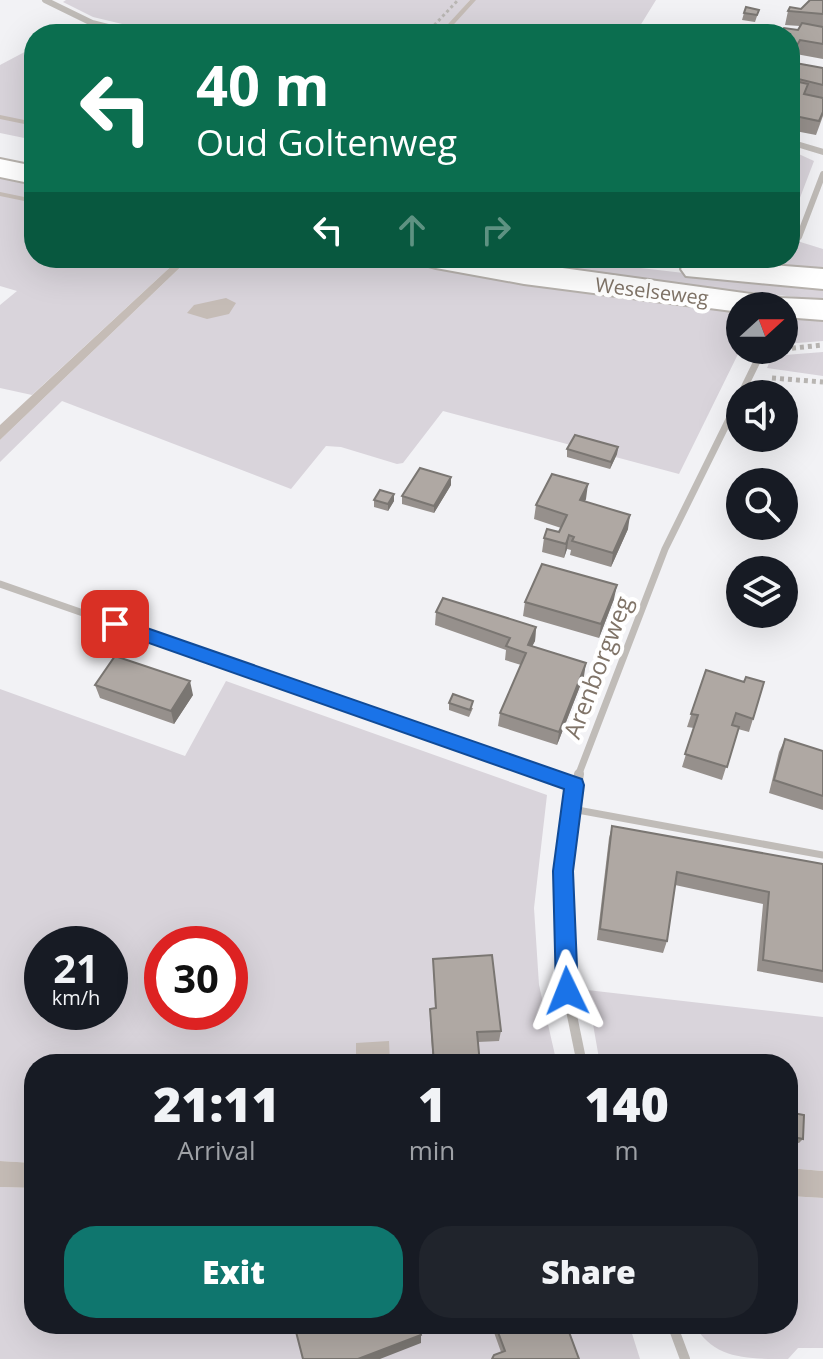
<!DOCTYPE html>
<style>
body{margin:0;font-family:"Open Sans",sans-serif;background:#20242c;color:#f1f3f6;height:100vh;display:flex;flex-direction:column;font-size:30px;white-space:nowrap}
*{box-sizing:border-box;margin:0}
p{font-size:26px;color:#9ea1a6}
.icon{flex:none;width:44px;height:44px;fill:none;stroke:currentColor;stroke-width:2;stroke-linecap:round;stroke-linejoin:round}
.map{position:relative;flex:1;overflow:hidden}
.panel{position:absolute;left:24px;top:1054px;width:774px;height:280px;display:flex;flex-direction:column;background:#171b24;border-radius:32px;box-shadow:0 8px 32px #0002}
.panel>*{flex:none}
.guide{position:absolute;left:24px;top:24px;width:776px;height:244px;border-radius:32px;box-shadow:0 8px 32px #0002;background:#0b6e4f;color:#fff;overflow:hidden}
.needle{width:52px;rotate:69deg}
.controls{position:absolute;left:726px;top:292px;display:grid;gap:16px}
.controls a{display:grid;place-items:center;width:72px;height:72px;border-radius:50%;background:#171b24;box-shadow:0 8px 32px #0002;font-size:40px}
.speed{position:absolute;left:24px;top:926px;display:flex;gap:16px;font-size:40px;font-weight:700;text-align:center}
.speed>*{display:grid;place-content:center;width:104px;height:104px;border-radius:50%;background:#171b24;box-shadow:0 8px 32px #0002;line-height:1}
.speed small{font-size:20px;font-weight:400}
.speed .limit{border:12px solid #d22;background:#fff;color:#111}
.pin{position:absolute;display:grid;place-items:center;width:68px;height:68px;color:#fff;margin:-34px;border-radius:16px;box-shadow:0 4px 12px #0006}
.me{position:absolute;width:88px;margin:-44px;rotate:358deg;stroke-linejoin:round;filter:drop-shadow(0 0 6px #0008)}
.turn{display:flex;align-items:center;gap:28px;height:168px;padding:0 40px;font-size:36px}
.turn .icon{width:104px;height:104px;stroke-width:2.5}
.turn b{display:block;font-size:56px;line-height:68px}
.lanes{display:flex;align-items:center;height:76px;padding:0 40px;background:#0003;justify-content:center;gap:40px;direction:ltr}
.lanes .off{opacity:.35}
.eta{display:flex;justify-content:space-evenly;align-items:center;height:136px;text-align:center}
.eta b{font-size:48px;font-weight:800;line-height:56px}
.action{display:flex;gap:16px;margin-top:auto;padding:16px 40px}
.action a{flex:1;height:92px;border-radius:32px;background:#0f766e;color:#fff;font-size:32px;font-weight:800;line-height:92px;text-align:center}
.action a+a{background:#20242c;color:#f1f3f6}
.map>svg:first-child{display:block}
.green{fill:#d9d4db;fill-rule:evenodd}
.water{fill:#c5bcb6}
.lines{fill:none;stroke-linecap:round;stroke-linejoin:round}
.stream{fill:#c5bcb6;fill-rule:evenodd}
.secondary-casing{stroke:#b7b2ad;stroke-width:4}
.path-far1{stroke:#b9b6b3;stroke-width:3;stroke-dasharray:3 3;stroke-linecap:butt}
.path{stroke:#b9b6b3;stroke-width:5;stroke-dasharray:4 4;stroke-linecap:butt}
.lane{stroke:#c0bcb8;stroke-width:7}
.street-far2{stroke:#c0bcb8;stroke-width:6}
.street-far1{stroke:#c0bcb8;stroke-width:7}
.street{stroke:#c0bcb8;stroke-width:10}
.secondary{fill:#fff;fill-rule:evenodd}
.wall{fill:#96908c}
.shaded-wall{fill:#7a7672}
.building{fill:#afa8a3;stroke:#7a7672;stroke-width:2}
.route{fill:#1a73e8;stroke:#114b97;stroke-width:2}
.labels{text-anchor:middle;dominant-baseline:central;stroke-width:8;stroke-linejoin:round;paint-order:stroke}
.far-street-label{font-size:20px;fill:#807468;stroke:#fff}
.street-label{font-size:24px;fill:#807468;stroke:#fff}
</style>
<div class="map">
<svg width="823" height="1359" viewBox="0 0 823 1359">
<rect width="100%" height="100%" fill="#f2f2f5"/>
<!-- green -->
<path class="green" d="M66,0H470L452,21L472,0H656L635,34H164L93,17L63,2Z
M34,47V140L0,133V65Z
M790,150L814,161L790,224Z
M0,178L34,185V258H180L32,395L0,388V305L17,291L0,286Z
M790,235L794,240L823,249V271L700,258H790Z
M190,258H378L495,279L740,313V350L679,474L443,411L403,463L397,464L341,447L326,446L291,489L62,401L0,462V440Z
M493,258H554L823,289V300L659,282Z
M784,317L823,320V341L784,344Z
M823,352V376L767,368L772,356Z
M226,681L547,795L534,908L539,985L557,1064H34V1163L0,1161V689L185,756ZM42,944H110V1012H42ZM162,944H230V1012H162Z
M587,990L823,1017V1171L788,1168V1064H600Z
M0,1187L34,1188V1324H629L640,1359H0Z
M788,1196L823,1198V1348H798L788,1359C746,1359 713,1359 694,1324H788Z"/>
<!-- water -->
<path class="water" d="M180,258H190L0,440V425Z
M226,298L236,303L229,314L207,319L187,313L194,305Z
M389,1041L390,1064H356V1043Z
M0,1161L34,1163V1188L0,1187Z
M788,1168L823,1171V1198L788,1196Z"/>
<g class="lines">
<!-- stream -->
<path class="stream" d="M470,0H476L445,34H439Z
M0,115L34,122V126L0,119Z
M0,192L34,199V203L0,196Z"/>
<!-- secondary casing -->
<g class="secondary-casing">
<path id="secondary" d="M0,159L34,166V184L0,177Z
M420,258H489L781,298L823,300V320L784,317V306H740V312L524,284L436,268L425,265Z
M697,259L823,269V289L686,276L681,269L686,262Z"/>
</g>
<!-- path-far1 -->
<path class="path-far1" d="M426,34L458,0"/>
<!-- path -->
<path class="path" d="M784,349L823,345
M772,378L823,382"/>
<!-- lane -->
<path class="lane" d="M572,809L823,855"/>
<!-- street-far2 -->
<path class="street-far2" d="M45,0L92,23L136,34
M790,142L823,152
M799,237L823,174"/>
<!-- street-far1 -->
<path class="street-far1" d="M741,394L762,351
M0,584L550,776
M578,776L665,549L740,397"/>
<!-- street -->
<path class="street" d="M545,774L575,785
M579,774L563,871L567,991L582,1064
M672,1324L685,1359"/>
<!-- secondary -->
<use href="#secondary" class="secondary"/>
</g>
<!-- wall -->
<path class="wall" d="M823,0V59L796,54L792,62L823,68V116L816,135L790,130V34L798,30L800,26L785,25L788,11L801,9Z
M759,10L755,22L742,20L744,13Z
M618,447L617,454L610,469L567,457V449Z
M451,485L434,513L402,504V496Z
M586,499L584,502L628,529L611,567L570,555L571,550L567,549L564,558L542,552L544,538L559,532L561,528L534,519L536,505Z
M374,500L394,501L388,511L374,507Z
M614,599L599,638L523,616L525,602Z
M436,612L536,627L535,641L532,646L584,676L557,745L498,726L500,713L521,665L505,660L506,650L435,625Z
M706,670L753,719L749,732L738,729L722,780L682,767L694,728L687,727Z
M95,685L193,695L174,724L100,698Z
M449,703L473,708L469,717L449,710Z
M785,739L823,751V810L769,793L779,752Z
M612,826L823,864V983L757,971L763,904L675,885L667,941L663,953L597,940L609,838Z
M433,959L501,1031L499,1041L478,1042L480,1064H433L430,1019V1009L435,1008Z
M788,1112L803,1139L799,1143L788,1141Z
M482,1324H566L501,1352L491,1324L483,1328Z"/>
<!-- shaded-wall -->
<path class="shaded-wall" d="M618,447L617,454L610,469L611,462Z
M451,477V485L434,513V506Z
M588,484L586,499L578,515L580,500Z
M394,494V501L388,511V504Z
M630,515L628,529L611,567L613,553Z
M569,535L567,549L564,558L566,544Z
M617,585L614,599L599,638L601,624Z
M536,627L535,641L526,658L528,645Z
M586,663L584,676L557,745L559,732Z
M190,681L193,695L174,724L171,711Z
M421,1335V1343L380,1359H358Z"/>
<!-- building -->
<path class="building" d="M810,0H823V14L788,11L790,7L801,9Z
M746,7L759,10L757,15L744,13Z
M802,23L823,27V44L800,40L796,47L790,46V34H781L784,28L798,30Z
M790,62L823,68V85L790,77Z
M790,80L808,84L804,94L823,98V112L819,121L790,115Z
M575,435L618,447L611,462L567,449Z
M420,468L451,477L434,506L402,496Z
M552,474L588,484L580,500L630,515L613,553L572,541L574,537L569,535L566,544L544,538L547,529L559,532L567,515L536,505Z
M380,490L394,494L388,504L374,500Z
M542,564L617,585L601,624L525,602Z
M443,598L536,627L528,645L586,663L559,732L500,713L526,653L506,646L510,638L436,612Z
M115,656L190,681L171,711L95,685Z
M706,670L744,682L746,677L764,682L753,719L736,713L732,725L739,727L727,767L685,754L698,715L691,714Z
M453,694L473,701L470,710L449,703Z
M785,739L823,751V796L774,780Z
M612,826L823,864V971L763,960L769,892L677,872L667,941L600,929Z
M492,955L501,1031L477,1032L480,1064H434L430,1009L436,1008L433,959Z
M788,1112L804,1115L803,1139L788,1136Z
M294,1324H418L421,1335L358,1359H303Z
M495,1324H566L579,1359H492L494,1355L505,1351Z"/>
<!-- route -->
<path class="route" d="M115,617L582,779L584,785L573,871L578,991L574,998L567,1001L559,998L556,991L553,871L564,789L109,629L106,624Z"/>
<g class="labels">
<!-- far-street labels -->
<g class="far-street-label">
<text transform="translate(652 291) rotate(7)">Weselseweg</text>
</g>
<!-- street labels -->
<g class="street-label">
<text transform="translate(597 667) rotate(-69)">Arenborgweg</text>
</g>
</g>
</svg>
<div class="controls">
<a><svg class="needle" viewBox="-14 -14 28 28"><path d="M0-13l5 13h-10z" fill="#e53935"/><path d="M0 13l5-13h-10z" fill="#9ea1a6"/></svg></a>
<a><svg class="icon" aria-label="sound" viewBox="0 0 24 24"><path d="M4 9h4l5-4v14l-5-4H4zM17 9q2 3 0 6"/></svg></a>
<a><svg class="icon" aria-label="search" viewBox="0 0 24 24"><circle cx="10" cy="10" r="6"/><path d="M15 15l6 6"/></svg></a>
<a><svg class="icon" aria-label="layers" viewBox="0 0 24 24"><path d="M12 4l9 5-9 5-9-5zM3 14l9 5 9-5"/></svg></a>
</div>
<div class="speed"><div>21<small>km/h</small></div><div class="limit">30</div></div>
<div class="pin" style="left:115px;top:624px;background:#d93025"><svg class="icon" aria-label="arrive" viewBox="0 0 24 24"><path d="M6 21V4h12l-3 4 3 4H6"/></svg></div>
<svg class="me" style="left:567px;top:991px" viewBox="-20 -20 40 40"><path d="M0-17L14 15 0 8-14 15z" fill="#1a73e8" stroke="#fff" stroke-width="4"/></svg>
<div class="guide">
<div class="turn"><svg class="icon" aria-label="left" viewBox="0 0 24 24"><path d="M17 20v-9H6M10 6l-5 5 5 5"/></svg><div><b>40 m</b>Oud Goltenweg</div></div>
<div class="lanes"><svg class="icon" aria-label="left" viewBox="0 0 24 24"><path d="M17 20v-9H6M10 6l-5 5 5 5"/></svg><svg class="icon off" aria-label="ahead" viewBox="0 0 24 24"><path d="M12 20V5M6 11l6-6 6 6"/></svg><svg class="icon off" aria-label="right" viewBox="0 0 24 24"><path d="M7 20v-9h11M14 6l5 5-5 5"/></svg></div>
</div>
<section class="panel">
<div class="eta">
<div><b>21:11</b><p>Arrival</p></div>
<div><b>1</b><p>min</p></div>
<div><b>140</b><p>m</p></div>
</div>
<div class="action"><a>Exit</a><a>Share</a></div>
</section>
</div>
